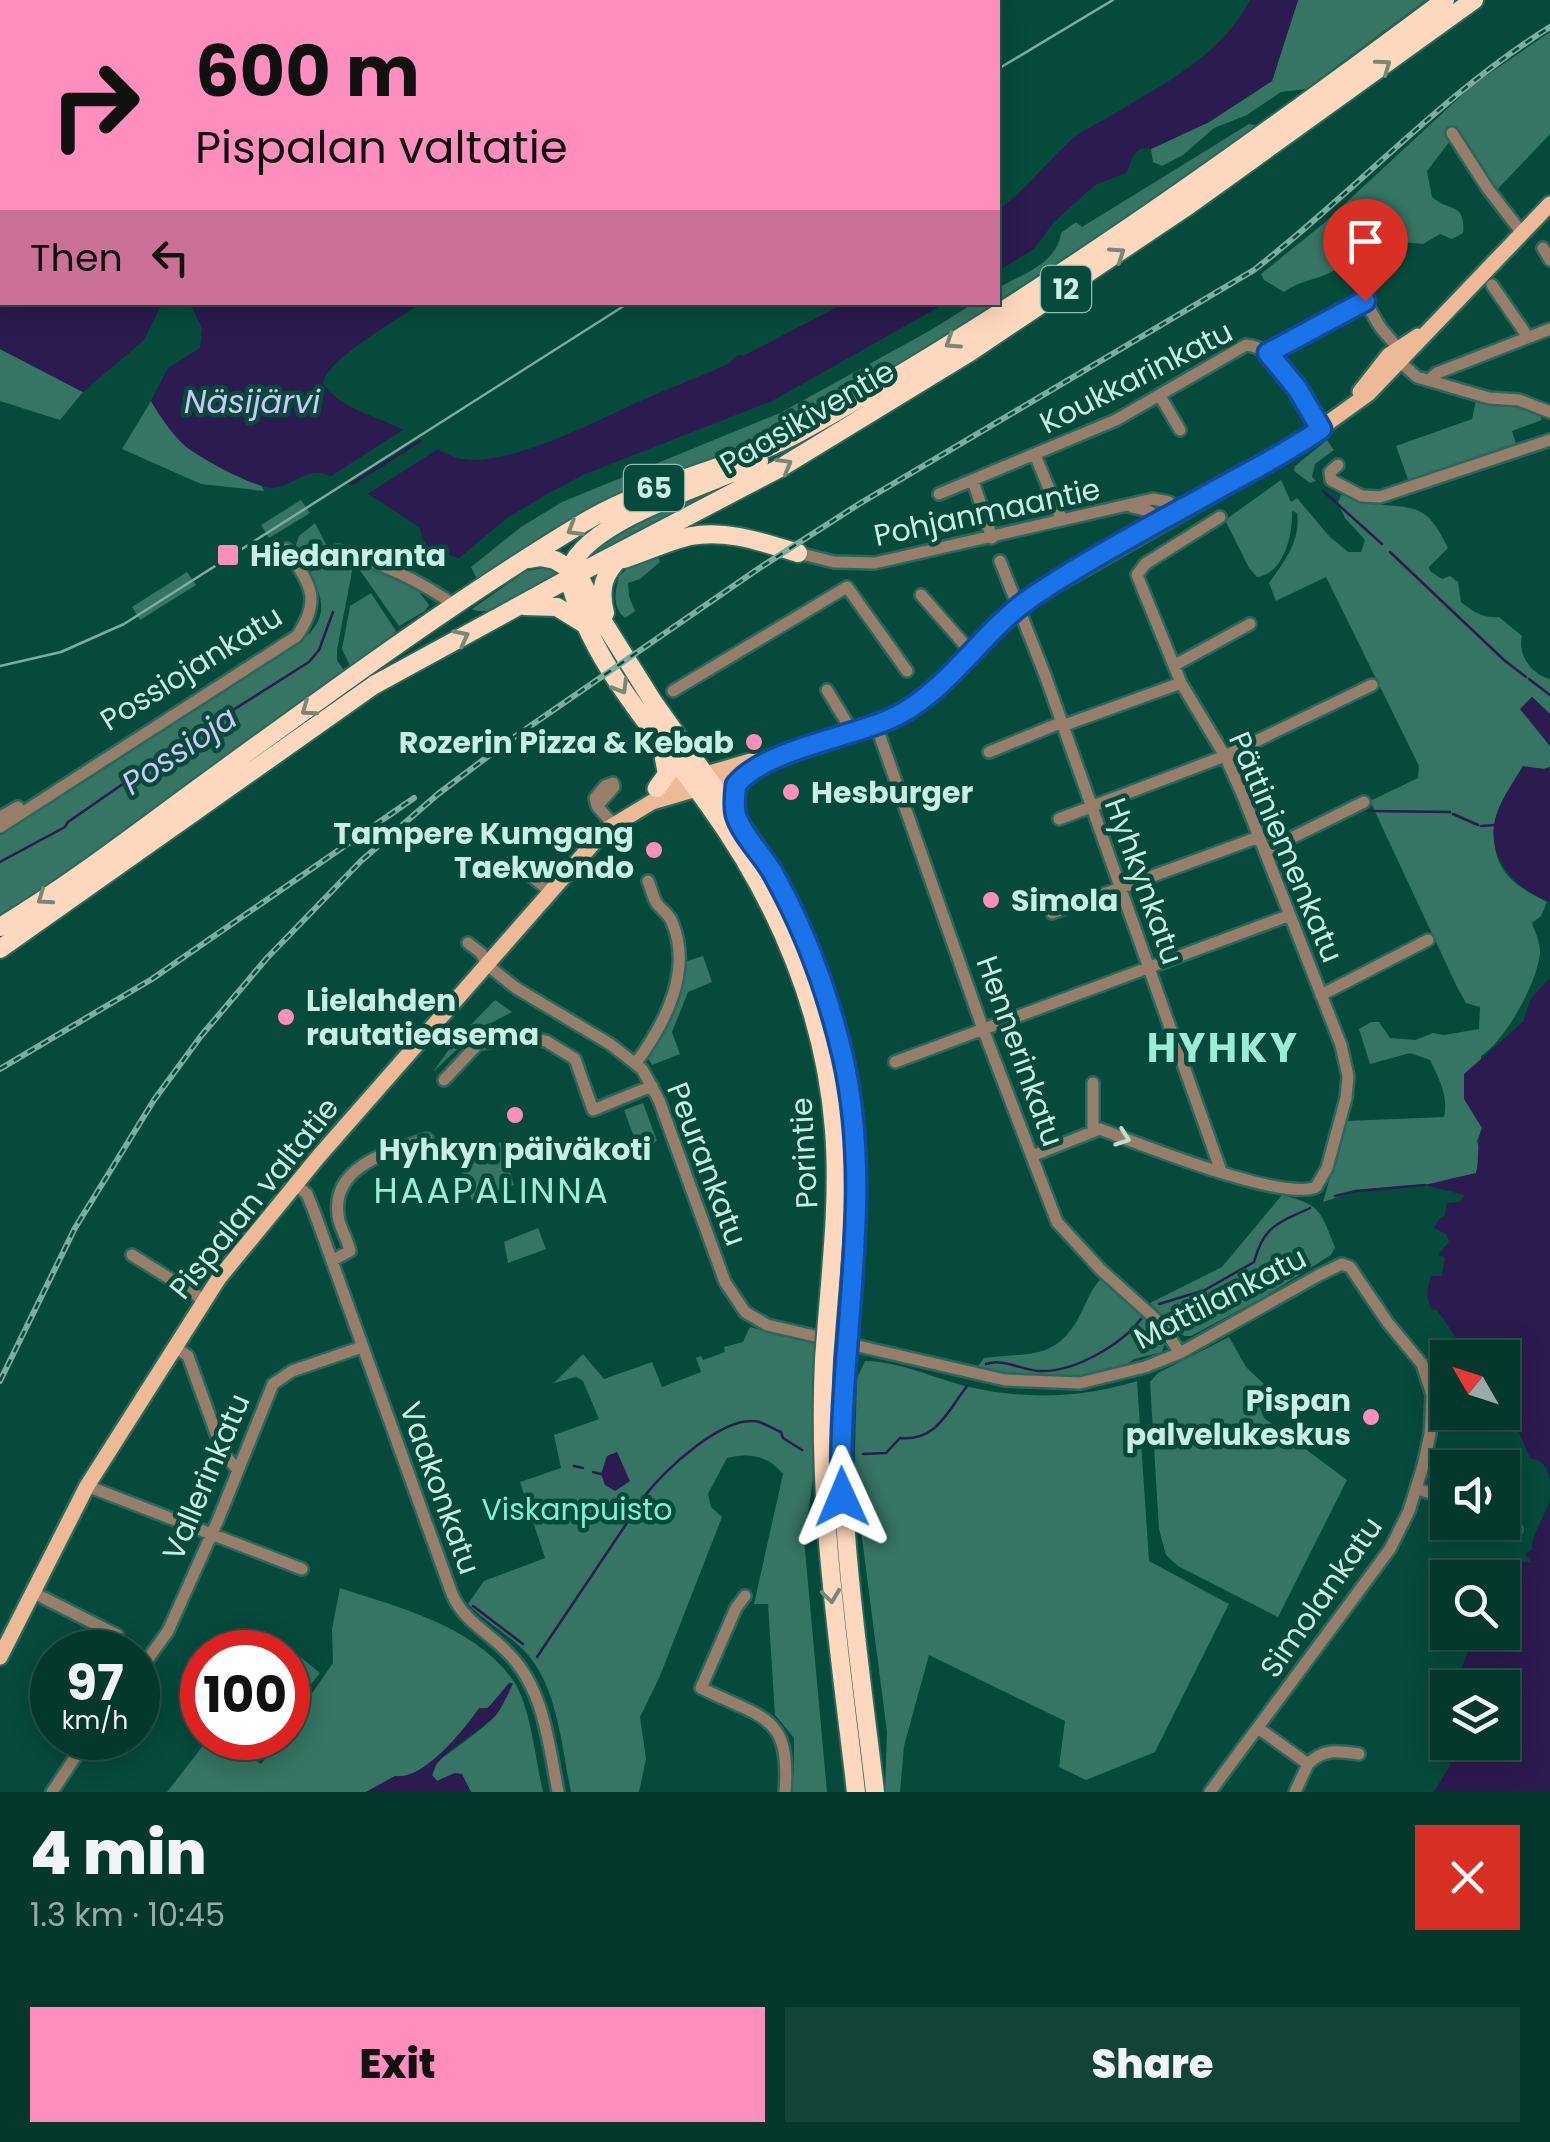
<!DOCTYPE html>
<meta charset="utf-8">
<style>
body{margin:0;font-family:Poppins,sans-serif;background:#124339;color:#f1f3f6;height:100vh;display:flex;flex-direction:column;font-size:38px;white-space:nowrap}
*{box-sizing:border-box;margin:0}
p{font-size:32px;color:#97acaa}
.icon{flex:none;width:55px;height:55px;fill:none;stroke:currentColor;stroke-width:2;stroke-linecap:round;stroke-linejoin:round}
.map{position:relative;height:1792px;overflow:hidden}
.details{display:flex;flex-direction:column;background:#04382d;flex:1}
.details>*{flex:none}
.guide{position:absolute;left:0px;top:0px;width:1000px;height:305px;box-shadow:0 5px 25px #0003,0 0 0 2px #255249;background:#fe8ebd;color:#111;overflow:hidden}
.needle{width:65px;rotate:309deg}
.controls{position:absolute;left:1430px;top:1340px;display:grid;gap:20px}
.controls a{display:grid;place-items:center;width:90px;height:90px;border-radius:0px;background:#04382d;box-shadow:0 5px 25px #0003,0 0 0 2px #255249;font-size:50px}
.speed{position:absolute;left:30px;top:1630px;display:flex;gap:20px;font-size:50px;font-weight:700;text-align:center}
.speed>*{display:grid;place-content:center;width:130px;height:130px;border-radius:50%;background:#04382d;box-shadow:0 5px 25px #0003,0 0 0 2px #255249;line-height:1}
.speed small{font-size:25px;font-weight:400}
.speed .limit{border:15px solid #d22;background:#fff;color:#111}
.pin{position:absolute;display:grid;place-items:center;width:85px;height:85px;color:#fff;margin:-102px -42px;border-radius:50% 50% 50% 0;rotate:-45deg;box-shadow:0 0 10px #0007}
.pin .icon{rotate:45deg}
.me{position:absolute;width:110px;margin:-55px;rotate:359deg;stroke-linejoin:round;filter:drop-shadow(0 0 8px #0008)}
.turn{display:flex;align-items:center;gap:35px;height:210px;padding:0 30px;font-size:45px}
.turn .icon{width:130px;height:130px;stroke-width:2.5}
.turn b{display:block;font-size:70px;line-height:85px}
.then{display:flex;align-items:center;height:95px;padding:0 30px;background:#0003;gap:20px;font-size:38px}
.round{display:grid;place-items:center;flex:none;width:105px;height:105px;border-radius:0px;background:#124339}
.overview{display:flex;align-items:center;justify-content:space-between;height:170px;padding:0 30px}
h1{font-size:60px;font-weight:800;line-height:75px}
.button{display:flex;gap:20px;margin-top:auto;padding:20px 30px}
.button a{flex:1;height:115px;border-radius:0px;background:#fe8ebd;color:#111;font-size:40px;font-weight:800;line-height:115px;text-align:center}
.button a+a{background:#124339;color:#f1f3f6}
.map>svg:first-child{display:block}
.green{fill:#367464}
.water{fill:#2b1b4e}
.pier{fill:#064a3c}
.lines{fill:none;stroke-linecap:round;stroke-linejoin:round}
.stream{stroke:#2b1b4e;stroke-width:2.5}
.minor-casing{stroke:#29685a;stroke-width:16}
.major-casing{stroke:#29685a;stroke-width:20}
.highway-casing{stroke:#29685a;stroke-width:22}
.minor{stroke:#977d6c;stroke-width:11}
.major{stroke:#eeb997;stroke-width:15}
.highway{stroke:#fed7bf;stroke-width:18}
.tram{stroke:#7cada1;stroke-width:2.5}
.rail-casing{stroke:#7cada1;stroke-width:6}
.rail{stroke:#064a3c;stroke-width:2.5;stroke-dasharray:8;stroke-linecap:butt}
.highway-bridge-casing{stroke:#29685a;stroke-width:22;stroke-linecap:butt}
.highway-bridge{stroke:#fed7bf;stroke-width:18}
.oneway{stroke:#768977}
.oneway2{stroke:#c2ddd1}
.route-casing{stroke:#114b97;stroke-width:25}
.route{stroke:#1a73e8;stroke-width:18}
.poi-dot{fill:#fe8ebd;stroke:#064a3c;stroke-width:4}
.labels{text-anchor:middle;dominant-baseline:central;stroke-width:9;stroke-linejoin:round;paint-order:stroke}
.shield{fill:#064a3c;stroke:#8ebdb1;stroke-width:2.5}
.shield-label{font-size:28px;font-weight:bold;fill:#c9eee3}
.street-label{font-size:30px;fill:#c9eee3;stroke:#064a3c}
.poi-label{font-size:30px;font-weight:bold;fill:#c9eee3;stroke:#064a3c;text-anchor:start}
.park-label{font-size:30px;fill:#78f4d4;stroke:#064a3c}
.water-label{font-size:32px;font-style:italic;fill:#d1c6fa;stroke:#064a3c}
.quarter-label{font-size:35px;letter-spacing:2.5px;fill:#9decd5;stroke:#064a3c}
.district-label{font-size:40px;font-weight:bold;letter-spacing:2.5px;fill:#9decd5;stroke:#064a3c}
</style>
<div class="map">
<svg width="1550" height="1792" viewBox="0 0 1550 1792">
<rect width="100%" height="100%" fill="#064a3c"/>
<!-- green -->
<path class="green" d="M1298,0H1426L1306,89L1281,92L1247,115L1214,128L1183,155L1162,166L1153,162L1151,149L1209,122L1272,81Z
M1550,32V134L1494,193L1453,127L1447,132L1450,141L1427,171L1432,197C1449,212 1466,202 1463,233L1452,239L1440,234L1423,244L1402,242L1380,267L1372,268L1362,281L1355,284L1343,272L1335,270C1318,280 1300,280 1284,292L1264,280L1261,274L1323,224L1474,84Z
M1286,107L1145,205L900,365L759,440L631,490L477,579L471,567L521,527L562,502L780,413L931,330L974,303L998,302V288C1022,274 1057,264 1061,233L1076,222L1082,227L1249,124L1258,126Z
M0,349L83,392L60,420L0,401Z
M1476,400L1521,406L1540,416L1542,420L1512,431L1516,444L1409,482L1396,446L1472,419Z
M151,401C178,443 213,470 261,485L264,491L201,484L122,449Z
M1327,440L1334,450L1315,464L1312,477L1316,481L1310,483L1294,471L1295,466Z
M761,470L582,565C598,527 721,485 761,470Z
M1281,480L1291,502L1297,498L1329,536L1348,552H1361L1365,540L1345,518L1338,503L1341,495C1352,496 1361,503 1372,504C1417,508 1427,504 1448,548L1429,567L1430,571L1442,579L1450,576L1458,582L1461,602C1472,611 1484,619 1499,617L1522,636C1517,655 1532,675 1550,679V714L1532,697L1521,709L1550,746V767L1545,769L1523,767C1501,801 1477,847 1513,881C1523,890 1536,896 1547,902L1541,916L1532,923C1535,932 1541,943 1540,954C1537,983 1505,1041 1481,1056L1482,1128L1477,1141L1481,1156L1476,1174C1463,1177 1451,1177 1439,1183L1356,1191L1323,1202L1346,1121L1444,1117C1449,1098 1439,1078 1430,1060L1410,1053L1370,1064L1359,1029L1371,1022H1379L1390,1038L1415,1040L1433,1033L1444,1035L1479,1029L1480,1007L1466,1003L1457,987L1370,801L1418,778L1419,766L1326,577L1276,601L1269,583C1285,561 1301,540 1297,513L1292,511C1293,534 1284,574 1257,577L1249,568L1225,520Z
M301,500L310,513L269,538L261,525Z
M315,523L330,552L305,568L295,548L299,536Z
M336,556L350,559L353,566L337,650V660L345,672L157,809L0,917V831L310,633C328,612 322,596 309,573Z
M659,558L660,562L640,579L628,583L629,596L635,611L625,618C612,607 615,592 619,576L627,569Z
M358,562L416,588L429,605L425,611L399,626L359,569Z
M551,567L558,569L561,575C541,586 493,620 472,609L526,571Z
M187,572L196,585L140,620L132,607Z
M371,593L396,631L383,646L351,668L342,649L350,606Z
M703,956L712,982L688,992L672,1032L680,1054L652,1065L646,1055L681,963Z
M495,1000L512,1012L479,1029L433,1072L455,1041Z
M643,1103L657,1141L638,1148L624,1110Z
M501,1142L514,1185L472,1201L457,1159Z
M1282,1195C1321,1205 1320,1210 1335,1247L1331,1255L1264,1297L1191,1336H1184L1150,1303L1222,1267Z
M538,1228L546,1249L508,1263L504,1242Z
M1102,1278L1167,1338L1162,1352L1134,1359L1123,1367L1082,1377L1005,1375L977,1368L984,1358C1028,1352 1057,1362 1081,1313C1088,1300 1091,1288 1102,1278Z
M750,1327L816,1344L812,1385L813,1480L804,1539L827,1792H790L794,1772V1738L775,1715L768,1604H754L783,1474C768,1456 750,1452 727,1458L708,1494L711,1507L722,1517L660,1676L640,1717L646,1759L639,1792H571C562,1749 558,1691 529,1656C512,1636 486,1623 468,1604L484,1581L545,1558L520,1482L561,1468L554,1435L599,1419L583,1381L576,1377L554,1383L583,1354L604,1379L652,1362L662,1387L701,1372L696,1358L701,1356L703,1360L725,1352L724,1347L743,1342Z
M1229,1337L1246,1367L1264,1384L1254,1391L1264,1418L1347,1480L1278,1617L1178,1566L1166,1555L1159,1529L1150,1382L1158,1373Z
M865,1361C899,1361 936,1379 969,1387C1026,1400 1082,1398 1137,1381L1149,1561L1229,1604L1155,1752L1086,1780L1059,1767L1065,1721L929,1655L904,1746L900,1792H885L887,1732L858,1507L865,1491L858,1490L854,1484L857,1378Z
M340,1588C400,1608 480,1627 516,1685C531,1711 536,1762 543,1792H471L462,1775L455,1773L437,1781L432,1776L438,1760C447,1756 491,1722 497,1714C502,1708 504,1699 509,1692L487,1708H479C464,1730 424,1781 395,1776L366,1792H167L209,1738H218L261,1764L281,1738H288V1728L333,1663L332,1629Z
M282,1642L320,1673L288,1714V1652H273Z"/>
<!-- water -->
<path class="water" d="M0,0H900L2,2V302L166,303L160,308L144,340L83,392L0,349Z
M1250,0H1298L1272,81L1209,122L1151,149C1132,144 1133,162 1126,173L1095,185L1054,222L1034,249L998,271V210C1025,191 1045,164 1070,141C1080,131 1097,124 1109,117C1161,85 1222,56 1250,0Z
M190,303H421C398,320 328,358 323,383C337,406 369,414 393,425C416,435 438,454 462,459C507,467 595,422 636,403C666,389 698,378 728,364L738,355L743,356L845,303H946L772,401L585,474L547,494L507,518L459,558L424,547L420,528C391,508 359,486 325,474C307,468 292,486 274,488C258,490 196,456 184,445C170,432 160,416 151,401L168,368L200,348L202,328Z
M1532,697L1550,714V746L1520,709Z
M1523,766L1544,769L1550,767V902C1516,890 1484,856 1496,816C1501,799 1514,781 1523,766Z
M1550,978V1480C1547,1468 1544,1460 1530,1458L1514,1421L1520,1414L1503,1385L1502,1358L1484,1357L1483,1350L1479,1348L1467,1357V1344L1457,1339L1437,1310L1431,1309C1426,1296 1427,1289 1431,1276H1442L1445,1257L1438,1255L1449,1242L1446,1234L1434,1228L1439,1219L1445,1216L1447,1203L1459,1202L1465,1195L1425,1185L1476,1173C1480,1157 1476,1144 1482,1128L1464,1099V1074L1523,1022L1531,998Z
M617,1452L630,1481L615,1491L605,1485L601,1474L607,1456Z
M1550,1497V1792H1434L1449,1767L1454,1743L1502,1742V1688L1462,1687L1460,1672L1476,1633L1502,1632L1503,1591L1518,1579V1561L1532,1563L1525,1554L1532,1550C1532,1529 1547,1517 1550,1497Z
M509,1683H513C509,1693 501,1709 494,1717C478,1734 435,1754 432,1775L437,1781L455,1773L462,1774L471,1792H366L395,1776C424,1781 464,1729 480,1708H488Z"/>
<!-- pier -->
<path class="pier" d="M409,426L425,436L342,488L325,480Z
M427,438L443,446L361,498L345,490Z"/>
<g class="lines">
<!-- stream -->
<path class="stream" d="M1323,491L1382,544
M1390,552L1504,660L1526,677
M1529,679L1550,695
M1368,811L1450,812
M1453,814L1478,825
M1481,826L1495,825
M0,862L65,827L68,822L192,736L309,662L319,650L333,612
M1335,1196L1356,1191L1425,1185
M1159,1304L1205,1290L1254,1262C1264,1225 1277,1224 1310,1208
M986,1364C1003,1358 1021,1370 1039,1371C1073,1373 1121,1345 1141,1319
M863,1454L886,1453L900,1438C937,1441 947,1412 967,1386
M574,1466L583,1468
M593,1472L601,1474
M473,1606L523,1644
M537,1657L645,1496C663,1471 725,1413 759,1422C766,1424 774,1429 781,1432L783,1438L802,1450"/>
<!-- minor casing -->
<g class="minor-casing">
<path id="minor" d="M1452,133L1488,189L1522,233
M1543,248L1550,260
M1492,285L1528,337
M1267,353L1365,301L1380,327L1398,348
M1400,362L1417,377L1489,398L1519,400L1550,412
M1429,380L1437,373L1550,329
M1160,396L1180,430
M1035,455L1062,520
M1338,465L1330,472L1331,480L1362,496L1380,497L1550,440
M973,481L992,538
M939,494L1116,420L1246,345C1281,347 1304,403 1321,429
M1132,507L1149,511L1162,521
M338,551C380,562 420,581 456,606
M798,553L834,562L875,563L1153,499L1169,502L1179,511
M1000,561L1045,675L1221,1171
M921,595L971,652
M1175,665L1250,624
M827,690L853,733
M673,691L847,587L907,671
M876,725L983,1029L1057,1222L1101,1270L1161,1324L1180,1353
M1062,726L1181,683
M989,752L1060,723
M597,806L614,787L613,783L605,786L595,798L597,806L612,823
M0,817L18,807
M1059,819L1225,756L1372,685
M0,827L297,636C323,598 309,584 287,549
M1265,851L1364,802
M513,862L550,891
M1052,913L1259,837
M468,943L481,953L487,965L516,988L610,1044L642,1069L659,1100L725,1282L745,1312L767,1325L1005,1380L1080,1383L1145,1367L1180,1353L1319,1275L1342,1264L1350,1267L1388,1323L1422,1364L1432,1395L1430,1434L1423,1466L1409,1511L1390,1549L1210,1792
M1321,995L1428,940
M895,1062L1290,915
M636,1063C664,1025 693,971 672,922C669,914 662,910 657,904C653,898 651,888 648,881
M444,1080L478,1044L517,1037L546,1041L575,1059L593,1110L652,1086
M1093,1083V1130
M1032,1156L1100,1129C1140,1144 1283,1202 1316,1187L1327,1168L1346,1098L1348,1076L1341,1045L1243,796L1225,756L1181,683L1137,575L1145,564L1220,517
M295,1184L307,1194L315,1214L452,1594C464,1622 490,1633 510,1655C544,1690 549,1746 558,1792
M132,1255L204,1300
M333,1260L350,1251C348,1241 342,1231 339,1221C327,1166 389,1152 427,1139
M175,1347L188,1356L223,1453L237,1469
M87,1486L302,1569
M1417,1489L1448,1498
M1502,1516L1516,1529
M32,1592L117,1635
M745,1596L736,1608L701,1688C763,1719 791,1714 785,1792
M138,1673L168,1631L218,1520L273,1384L292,1371L362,1347
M1258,1728L1308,1764L1295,1792
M1308,1764C1324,1748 1338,1751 1359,1754
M52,1792L88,1738"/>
</g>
<!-- major casing -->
<g class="major-casing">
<path id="major" d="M1360,392L1389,355L1418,336
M655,789L754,760L773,758
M0,1657L87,1486L219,1278L319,1156L604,831L652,802L748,774L782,756L887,721L915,705L1030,599L1286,453L1368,394L1550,204"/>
</g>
<!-- highway casing -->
<g class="highway-casing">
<path id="highway" d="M759,461C712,485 579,521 568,575C590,664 658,734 710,807C778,902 825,1013 834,1130C839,1194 832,1258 827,1321
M528,559L540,557L555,560L578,574L597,612L654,703L763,856L811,953L843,1060L854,1136V1227L847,1325
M624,559C646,552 668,541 691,536C727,529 764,543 798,553
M524,606L557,607L583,623
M605,613C599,589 603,574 621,557
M657,788L667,774L662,748
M736,816V785L748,774
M0,927C71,884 138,832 205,783C329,693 452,602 583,523C653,481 735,469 806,429C1029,304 1240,153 1445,0
M0,949L374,685L568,579L780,468L970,352L1189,205L1474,0
M824,1359C817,1508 839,1645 856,1792
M844,1363C835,1509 858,1647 875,1792"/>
</g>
<!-- minor -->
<use href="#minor" class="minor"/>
<!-- major -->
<use href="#major" class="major"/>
<!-- highway -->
<use href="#highway" class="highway"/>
<!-- tram -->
<path class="tram" d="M998,69L1113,0
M0,666L61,652L124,624L630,302"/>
<!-- rail casing -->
<g class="rail-casing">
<path id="rail" d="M0,1069L152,979L414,798
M0,1381L75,1228L154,1100L201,1036L267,958L361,861L438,794L507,742L758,569L859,504L1254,270C1355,192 1441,95 1550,27"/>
</g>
<!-- rail -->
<use href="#rail" class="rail"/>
<!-- highway-bridge casing -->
<g class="highway-bridge-casing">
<path id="highway-bridge" d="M824,1359L827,1321
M844,1363L847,1325"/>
</g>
<!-- highway-bridge -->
<use href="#highway-bridge" class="highway-bridge"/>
</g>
<!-- one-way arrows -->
<defs><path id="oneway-chevron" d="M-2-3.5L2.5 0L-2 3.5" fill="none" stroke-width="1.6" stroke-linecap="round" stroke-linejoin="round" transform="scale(2.5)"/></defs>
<g class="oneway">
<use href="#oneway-chevron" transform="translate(1384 66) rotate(-36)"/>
<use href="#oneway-chevron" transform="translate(1118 254) rotate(-34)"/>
<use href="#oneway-chevron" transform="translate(952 342) rotate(147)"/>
<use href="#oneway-chevron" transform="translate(785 465) rotate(-30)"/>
<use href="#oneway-chevron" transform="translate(574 529) rotate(149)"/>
<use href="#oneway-chevron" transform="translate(462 637) rotate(-27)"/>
<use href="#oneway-chevron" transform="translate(621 687) rotate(59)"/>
<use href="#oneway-chevron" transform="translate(308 709) rotate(144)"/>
<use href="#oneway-chevron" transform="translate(44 898) rotate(145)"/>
<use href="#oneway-chevron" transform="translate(831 1596) rotate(83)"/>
</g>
<use class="oneway2" href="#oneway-chevron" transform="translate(1123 1138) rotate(20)"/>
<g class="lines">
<!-- route casing -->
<g class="route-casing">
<path id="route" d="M842,1497C836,1351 876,1201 843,1057C828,993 805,930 773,873C763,855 742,835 736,815C734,807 735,794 736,785C767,747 857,738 902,713C952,685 984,630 1032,597C1090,558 1155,524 1216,490C1252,470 1287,453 1321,429L1297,388L1268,353L1365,301"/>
</g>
<!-- route -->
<use href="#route" class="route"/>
</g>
<!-- markers -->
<g class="poi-dot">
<rect x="216" y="543" width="24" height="24" rx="5"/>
<circle cx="754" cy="742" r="10"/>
<circle cx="791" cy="792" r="10"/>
<circle cx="654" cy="850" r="10"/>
<circle cx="991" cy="900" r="10"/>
<circle cx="286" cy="1017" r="10"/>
<circle cx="515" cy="1115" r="10"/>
<circle cx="1371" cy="1417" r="10"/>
</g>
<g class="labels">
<!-- shield labels -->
<g class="shield">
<rect x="1041" y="266" width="50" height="46" rx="8"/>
<rect x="624" y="465" width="60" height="46" rx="8"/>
</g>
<g class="shield-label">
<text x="1066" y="289">12</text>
<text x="654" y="488">65</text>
</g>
<!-- street labels -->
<g class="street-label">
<text transform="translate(1136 377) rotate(-27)">Koukkarinkatu</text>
<text transform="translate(807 417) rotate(-30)">Paasikiventie</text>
<text transform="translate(987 512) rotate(-12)">Pohjanmaantie</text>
<text transform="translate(191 668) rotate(-32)">Possiojankatu</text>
<text transform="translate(1286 847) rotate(67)">Pättiniemenkatu</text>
<text transform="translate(1144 881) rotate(70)">Hyhkynkatu</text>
<text transform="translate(1020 1051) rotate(70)">Hennerinkatu</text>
<text transform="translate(804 1153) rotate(-93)">Porintie</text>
<text transform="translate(707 1164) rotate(69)">Peurankatu</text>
<text transform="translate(254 1198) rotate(-51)">Pispalan valtatie</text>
<text transform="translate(1220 1298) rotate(-27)">Mattilankatu</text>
<text transform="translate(206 1477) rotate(-67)">Vallerinkatu</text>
<text transform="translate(440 1488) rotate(70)">Vaakonkatu</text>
<text transform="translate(1321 1597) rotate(-55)">Simolankatu</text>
</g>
<!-- poi labels -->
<g class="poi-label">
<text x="250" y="555">Hiedanranta</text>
<text x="734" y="742" text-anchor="end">Rozerin Pizza &amp; Kebab</text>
<text x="811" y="792">Hesburger</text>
<text x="634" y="833" text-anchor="end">Tampere Kumgang<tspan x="634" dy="34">Taekwondo</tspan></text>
<text x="1011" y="900">Simola</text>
<text x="306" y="1000">Lielahden<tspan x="306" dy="34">rautatieasema</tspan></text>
<text x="515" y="1149" text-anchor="middle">Hyhkyn päiväkoti</text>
<text x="1351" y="1400" text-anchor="end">Pispan<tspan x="1351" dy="34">palvelukeskus</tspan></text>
</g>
<!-- park labels -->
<g class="park-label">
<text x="577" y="1509">Viskanpuisto</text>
</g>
<!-- water labels -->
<g class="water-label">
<text x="252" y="401">Näsijärvi</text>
<text transform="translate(179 750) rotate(-34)">Possioja</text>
</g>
<!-- quarter labels -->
<g class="quarter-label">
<text x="492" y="1190">HAAPALINNA</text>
</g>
<!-- district labels -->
<g class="district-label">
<text x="1223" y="1048">HYHKY</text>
</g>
</g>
</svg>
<div class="controls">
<a><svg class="needle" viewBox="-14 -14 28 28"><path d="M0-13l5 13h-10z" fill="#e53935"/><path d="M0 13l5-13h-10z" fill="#97acaa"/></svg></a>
<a><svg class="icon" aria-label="sound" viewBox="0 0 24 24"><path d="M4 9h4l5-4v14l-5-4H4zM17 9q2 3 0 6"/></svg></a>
<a><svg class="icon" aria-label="search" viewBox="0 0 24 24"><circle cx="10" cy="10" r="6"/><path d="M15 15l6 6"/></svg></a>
<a><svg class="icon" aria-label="layers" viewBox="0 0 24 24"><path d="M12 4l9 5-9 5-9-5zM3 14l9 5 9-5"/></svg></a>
</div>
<div class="speed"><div>97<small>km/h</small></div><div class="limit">100</div></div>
<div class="pin" style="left:1365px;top:301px;background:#d93025"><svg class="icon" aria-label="arrive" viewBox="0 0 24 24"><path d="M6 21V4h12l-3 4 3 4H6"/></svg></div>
<svg class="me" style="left:842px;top:1497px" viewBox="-20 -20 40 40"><path d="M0-17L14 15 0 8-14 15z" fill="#1a73e8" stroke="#fff" stroke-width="4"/></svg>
<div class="guide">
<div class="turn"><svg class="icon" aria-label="right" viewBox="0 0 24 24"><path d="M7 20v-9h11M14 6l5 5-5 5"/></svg><div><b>600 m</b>Pispalan valtatie</div></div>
<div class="then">Then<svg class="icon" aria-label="left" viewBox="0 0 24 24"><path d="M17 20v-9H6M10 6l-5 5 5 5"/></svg></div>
</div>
</div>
<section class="details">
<div class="overview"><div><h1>4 min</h1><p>1.3 km · 10:45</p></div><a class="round" style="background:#d93025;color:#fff"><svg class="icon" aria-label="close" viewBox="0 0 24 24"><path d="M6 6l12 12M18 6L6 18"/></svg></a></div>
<div class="button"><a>Exit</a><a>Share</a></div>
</section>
